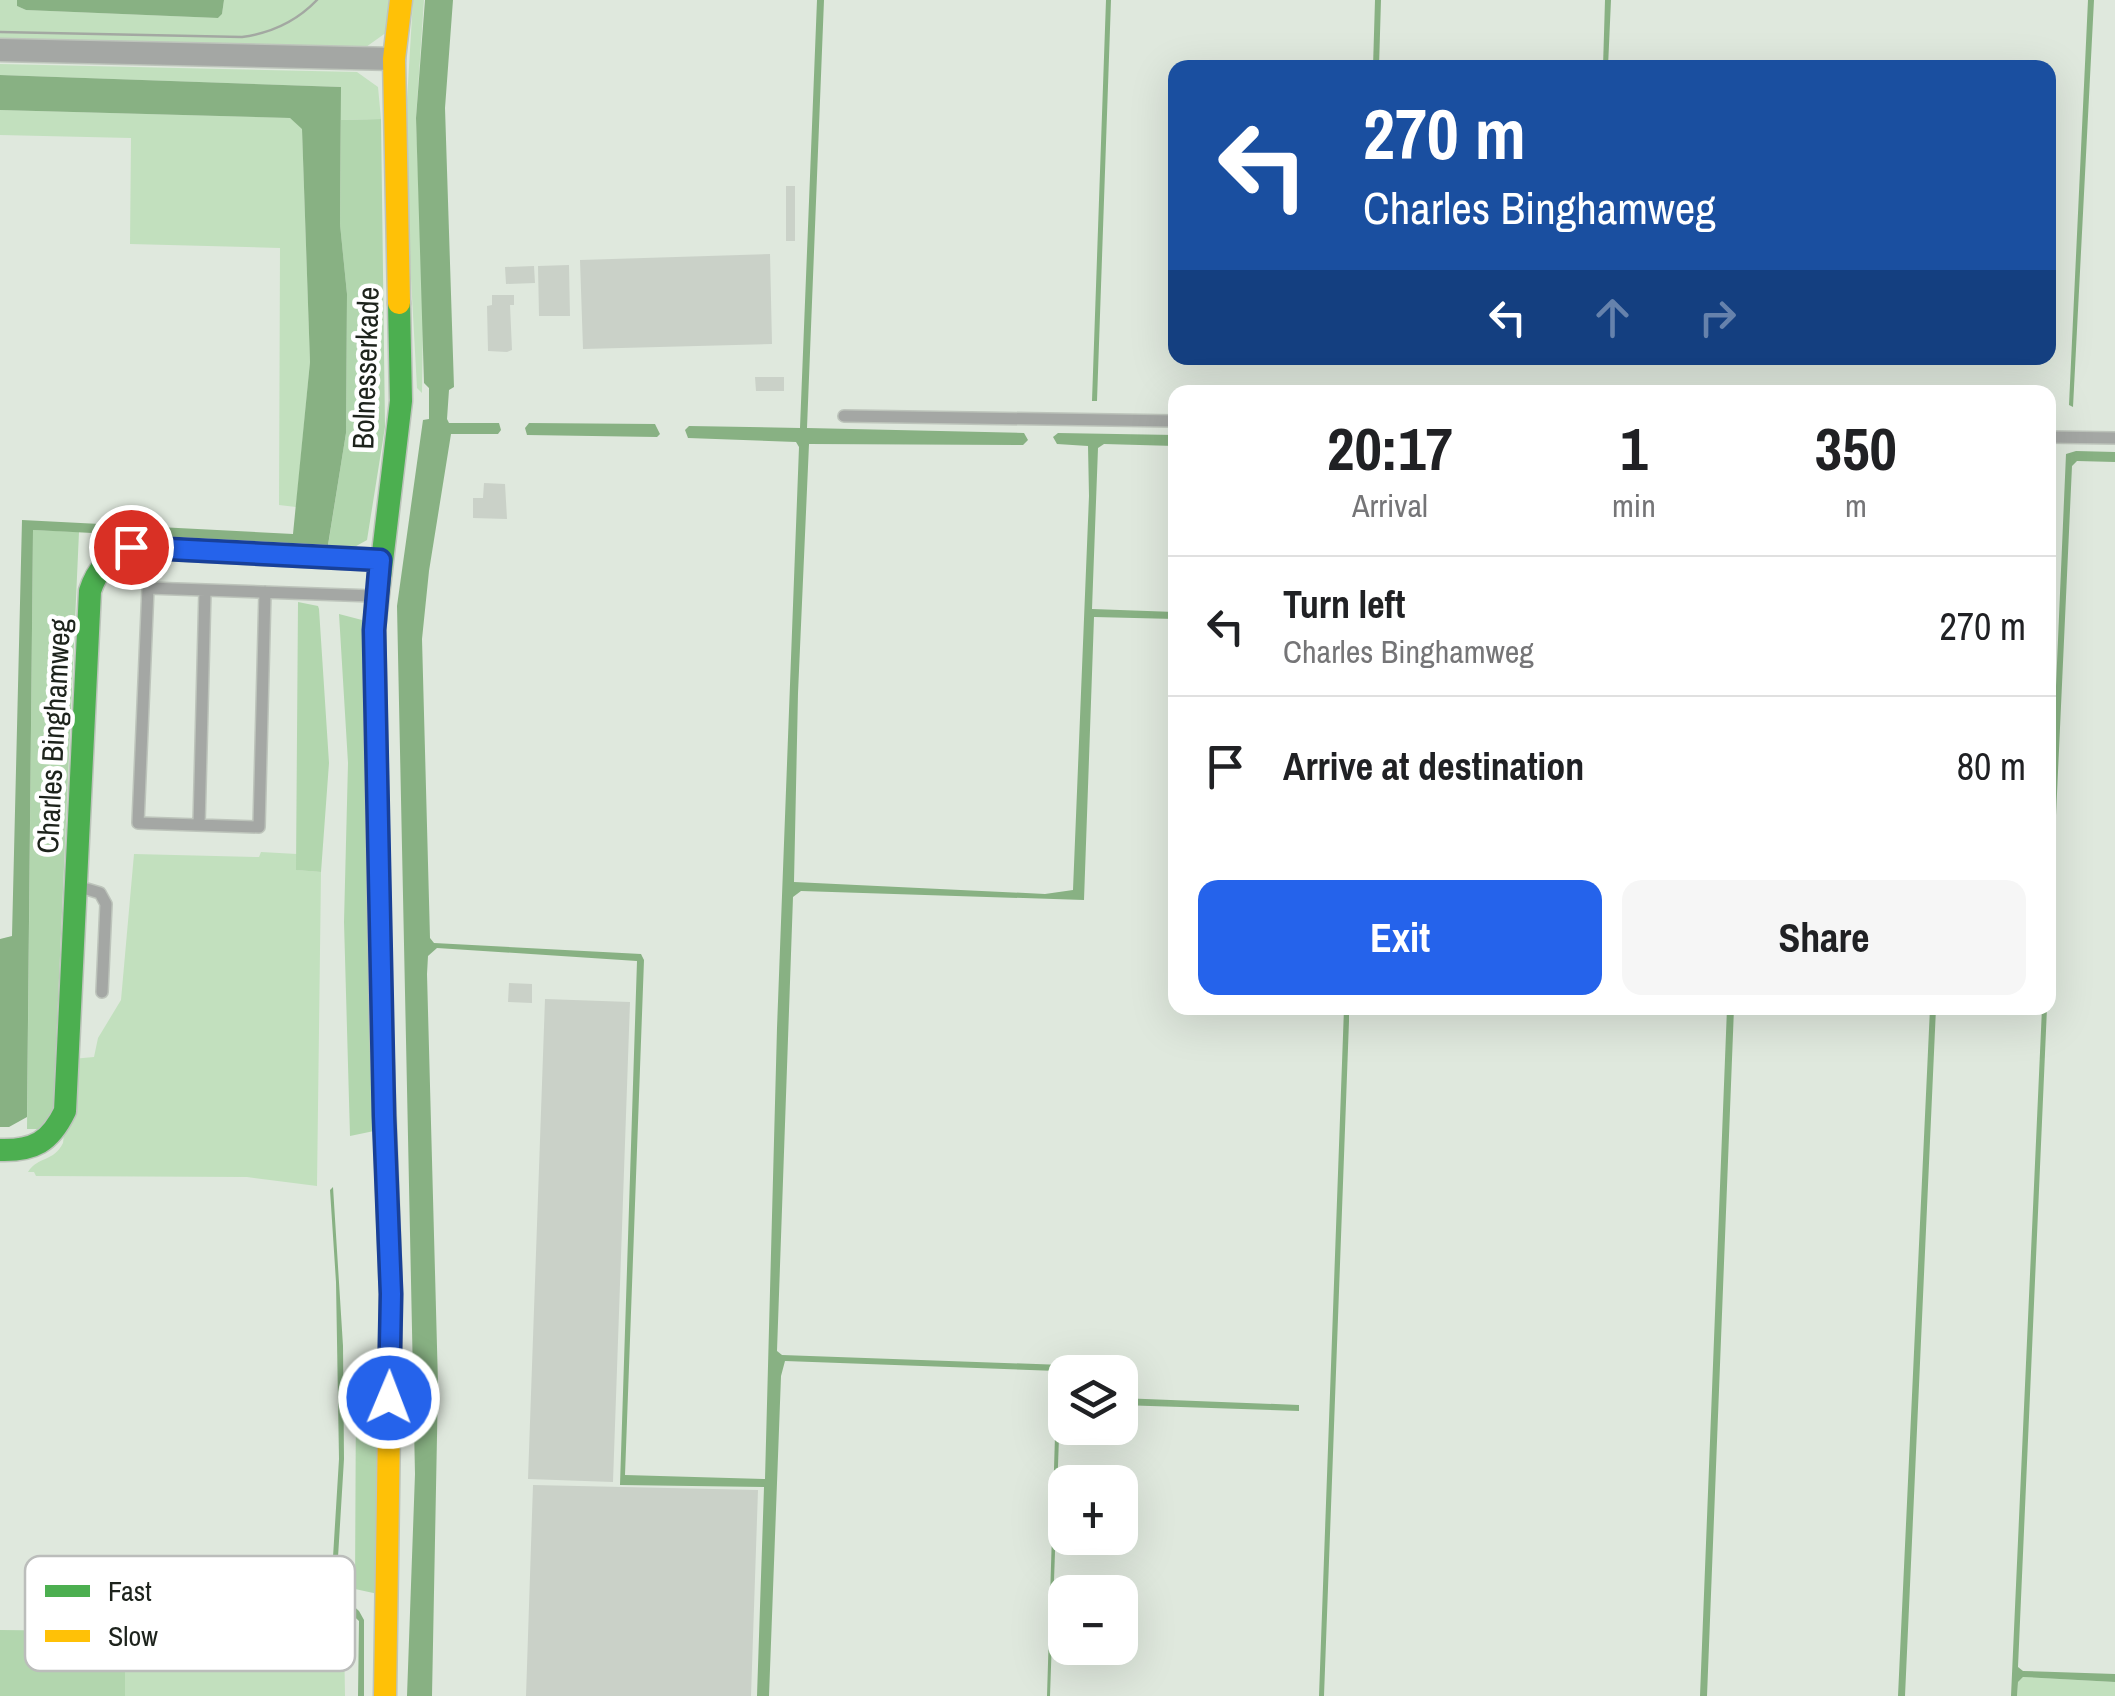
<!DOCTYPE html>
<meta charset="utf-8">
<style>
body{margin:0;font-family:"Archivo Narrow",sans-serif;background:#f6f6f6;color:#202124;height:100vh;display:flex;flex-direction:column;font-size:38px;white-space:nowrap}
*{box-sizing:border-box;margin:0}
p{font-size:32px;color:#757577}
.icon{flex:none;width:55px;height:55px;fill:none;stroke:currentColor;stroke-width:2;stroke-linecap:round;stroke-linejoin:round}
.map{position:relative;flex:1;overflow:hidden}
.drawer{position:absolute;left:1168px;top:385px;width:888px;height:630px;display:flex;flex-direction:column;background:#fff;border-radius:20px;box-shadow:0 10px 40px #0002}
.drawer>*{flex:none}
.guide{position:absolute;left:1168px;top:60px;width:888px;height:305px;border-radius:20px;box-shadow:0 10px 40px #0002;background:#1a4fa0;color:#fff;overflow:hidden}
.tools{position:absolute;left:1048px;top:1355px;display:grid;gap:20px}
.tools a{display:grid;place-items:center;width:90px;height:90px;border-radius:20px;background:#fff;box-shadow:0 10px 40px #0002;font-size:50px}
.pin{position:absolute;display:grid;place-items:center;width:85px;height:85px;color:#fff;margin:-42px;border:5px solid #fff;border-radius:50%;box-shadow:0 2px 10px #0007}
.me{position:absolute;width:110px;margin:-55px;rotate:1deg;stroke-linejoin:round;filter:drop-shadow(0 0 8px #0008)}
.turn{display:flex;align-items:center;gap:35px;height:210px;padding:0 30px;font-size:45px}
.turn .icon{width:130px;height:130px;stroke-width:2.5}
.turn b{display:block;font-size:70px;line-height:85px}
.lanes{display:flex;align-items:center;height:95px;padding:0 30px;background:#0003;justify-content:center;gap:50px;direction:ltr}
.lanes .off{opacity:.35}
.eta{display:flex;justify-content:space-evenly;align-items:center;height:170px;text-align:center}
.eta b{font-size:60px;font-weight:700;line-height:70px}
.cta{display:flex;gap:20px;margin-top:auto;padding:20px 30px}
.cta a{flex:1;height:115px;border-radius:20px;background:#2563eb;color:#fff;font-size:40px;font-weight:700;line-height:115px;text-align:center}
.cta a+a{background:#f6f6f6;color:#202124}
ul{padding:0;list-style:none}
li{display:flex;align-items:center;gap:30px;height:140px;padding:0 30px;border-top:2px solid #e0e0e0}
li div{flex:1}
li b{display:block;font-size:38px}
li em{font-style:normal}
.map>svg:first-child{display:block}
.green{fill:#c2e0be}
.forest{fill:#b2d6ae}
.water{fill:#88b183}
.building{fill:#cad1c8}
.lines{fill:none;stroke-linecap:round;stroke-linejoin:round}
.lane-casing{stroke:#bdc4bb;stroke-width:14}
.street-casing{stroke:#bdc4bb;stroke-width:25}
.fast-casing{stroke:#bdc4bb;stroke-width:25}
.slow-casing{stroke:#bdc4bb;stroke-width:25}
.lane{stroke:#a4a7a4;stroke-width:11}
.street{stroke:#a4a7a4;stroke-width:22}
.fast{stroke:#4caf50;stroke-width:22}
.slow{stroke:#ffc107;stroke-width:22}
.tram{stroke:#a3a8a2;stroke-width:2.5}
.route-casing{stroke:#184099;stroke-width:25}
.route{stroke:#2563eb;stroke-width:18}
.labels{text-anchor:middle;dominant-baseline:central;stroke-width:9;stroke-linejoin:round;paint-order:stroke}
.street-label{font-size:30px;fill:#1d231c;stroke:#fff}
.key{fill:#fff;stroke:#bbbdbb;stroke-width:2.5}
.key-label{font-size:28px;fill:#1d231c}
</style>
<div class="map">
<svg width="2115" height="1696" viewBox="0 0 2115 1696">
<rect width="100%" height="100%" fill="#dfe8dd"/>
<!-- green -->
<path class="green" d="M0,0H17V6L26,10L218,18L222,14L224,0H389L387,32L366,47L0,39Z
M413,0H424L416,118L423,314L422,393L417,388L404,150Z
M0,64L357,72L378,87L381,119L341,120V87L0,75Z
M0,110L290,118L302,128L310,362L296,507L279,505L280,248L130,244L131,138L0,135Z
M261,852L297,854V870L321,872L317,1186L247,1177L36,1176L34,1172H28C38,1156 54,1162 63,1143L72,1059L94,1057L98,1038L121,1000L134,854L259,857Z
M125,1633L344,1635L345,1696H125Z
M2023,1677L2115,1682V1696H2017L2018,1682Z"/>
<!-- forest -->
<path class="forest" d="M381,119L385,427L367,540L351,549L327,552L346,433L347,294L340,224L341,120Z
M33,530L79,532L53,1112L47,1129H27Z
M298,602L318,606L319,609L329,763L321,872L296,870Z
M339,614L362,620L374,1131L350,1136L344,922L348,763Z
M377,1385L378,1594L355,1589L356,1388Z
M0,1630L95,1631L96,1663L125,1668V1696H0Z"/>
<!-- water -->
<path class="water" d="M17,0H224L222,14L218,18L26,10L17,6Z
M425,0H453L445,108L454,387L449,390L447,419L449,423H499L501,430L498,434H451L429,571L422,639L430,938L434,943L641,954L644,960L625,1475L765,1479L777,1028L799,447L796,442L688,438L685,430L689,426L800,428L817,0H824L807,428L1024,433L1028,440L1023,445L809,444L798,693L794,882L1045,894L1073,890L1089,496L1088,446L1057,444L1053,437L1058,433L1175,435V446L1104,444L1098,448L1092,609L1175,612V619L1094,617L1084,900L801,891L793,897L777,1351L782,1355L1063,1365L1065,1403L1060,1408L1050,1696H1047L1057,1371L785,1361L781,1376L769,1696H757L764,1487L620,1485L637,961L437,948L428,956L427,974L438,1384L432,1696H407L415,1474L397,606L423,420L429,419V388L424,383L416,118Z
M1106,0H1111L1097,401H1092Z
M1375,0H1381L1379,67H1373Z
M1605,0H1611L1608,67H1603Z
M2088,0H2094L2073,407L2069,405Z
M0,75L341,87L340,224L347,294L346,433L328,545L33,530L27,1117L9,1127H0V939L12,936L22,520L293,534L310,362L302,129L290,118L0,110Z
M529,423L655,424L660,434L657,437L527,435L525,428Z
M2076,451L2115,452V462L2077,461L2072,466L2048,990V872L2066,454Z
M1344,1008H1349V1021L1324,1696H1319Z
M1727,1008H1734L1707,1696H1700Z
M1930,1008H1936L1905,1696H1898Z
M2042,1008H2047L2018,1667L2023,1671L2115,1674V1682L2023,1677L2018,1682L2017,1696H2011Z
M333,1187L343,1346L344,1459L336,1590L359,1611L364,1620V1696H358L359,1621L333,1597L331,1590L339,1459L336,1282L330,1190Z
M1120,1398L1299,1405V1411L1120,1405Z"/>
<!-- building -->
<path class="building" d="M786,186H795V241H786Z
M770,254L772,344L583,349L580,260Z
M569,265L570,316H539L538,266Z
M534,266L535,283L506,284L505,267Z
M492,295H514V305H510L512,350L507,352L488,351L487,306L492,305Z
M755,377H784V391H756Z
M484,483L505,484L507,519L473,518V498H483Z
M509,983L532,984V1003L508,1002Z
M545,999L630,1002L613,1482L528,1479Z
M533,1485L758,1490L751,1696H526Z"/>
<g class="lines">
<!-- lane casing -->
<g class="lane-casing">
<path id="lane" d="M844,416L1175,421
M2048,437L2115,438
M265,592L259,827L138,823L148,588L373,596
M199,825L205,590
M80,887L100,893L106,904L102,992"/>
</g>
<!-- street casing -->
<g class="street-casing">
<path id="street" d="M0,50L394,59"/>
</g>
<!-- fast casing -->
<g class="fast-casing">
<path id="fast" d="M381,1016L374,629L401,401L399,303
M0,1150C34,1151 50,1142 65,1111L90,591C97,569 110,556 131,547L380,560"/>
</g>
<!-- slow casing -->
<g class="slow-casing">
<path id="slow" d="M399,303L394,59L401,0
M381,1016L391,1294L385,1696"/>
</g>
<!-- lane -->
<use href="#lane" class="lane"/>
<!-- street -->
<use href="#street" class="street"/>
<!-- fast -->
<use href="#fast" class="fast"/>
<!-- slow -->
<use href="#slow" class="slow"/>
<!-- tram -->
<path class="tram" d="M0,32L242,37C272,33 296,22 317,0"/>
</g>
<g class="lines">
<!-- route casing -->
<g class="route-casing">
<path id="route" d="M131,547L380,560L374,630L384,1116L391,1294L389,1398"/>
</g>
<!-- route -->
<use href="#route" class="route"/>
</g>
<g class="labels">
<!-- street labels -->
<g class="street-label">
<text transform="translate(365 368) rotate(-88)">Bolnesserkade</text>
<text transform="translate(53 736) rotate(-87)">Charles Binghamweg</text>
</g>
</g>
<!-- legend -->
<rect x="25" y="1556" width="330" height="115" rx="15" class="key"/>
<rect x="45" y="1585" width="45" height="12" fill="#4caf50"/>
<rect x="45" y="1630" width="45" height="12" fill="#ffc107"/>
<g class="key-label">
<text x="108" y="1601">Fast</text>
<text x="108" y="1646">Slow</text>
</g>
</svg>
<div class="tools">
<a><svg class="icon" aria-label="layers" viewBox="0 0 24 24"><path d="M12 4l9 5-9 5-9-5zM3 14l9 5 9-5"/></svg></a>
<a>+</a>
<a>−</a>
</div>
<div class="pin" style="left:131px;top:547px;background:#d93025"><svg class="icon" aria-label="arrive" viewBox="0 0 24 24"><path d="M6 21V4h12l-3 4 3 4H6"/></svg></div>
<svg class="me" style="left:389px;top:1398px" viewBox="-20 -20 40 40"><circle r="17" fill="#2563eb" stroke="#fff" stroke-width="3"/><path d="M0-11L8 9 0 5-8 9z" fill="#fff"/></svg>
<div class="guide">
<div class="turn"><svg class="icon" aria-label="left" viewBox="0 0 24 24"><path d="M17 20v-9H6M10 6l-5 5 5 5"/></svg><div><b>270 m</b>Charles Binghamweg</div></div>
<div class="lanes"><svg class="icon" aria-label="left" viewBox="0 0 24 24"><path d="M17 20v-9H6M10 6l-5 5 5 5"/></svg><svg class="icon off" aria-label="ahead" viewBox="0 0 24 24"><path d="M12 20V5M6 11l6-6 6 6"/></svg><svg class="icon off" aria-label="right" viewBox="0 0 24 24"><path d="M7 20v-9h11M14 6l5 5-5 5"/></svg></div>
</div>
<section class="drawer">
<div class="eta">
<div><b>20:17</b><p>Arrival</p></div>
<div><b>1</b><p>min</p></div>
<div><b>350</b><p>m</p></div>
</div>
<ul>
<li><svg class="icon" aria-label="left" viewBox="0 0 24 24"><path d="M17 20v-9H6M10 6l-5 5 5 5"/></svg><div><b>Turn left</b><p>Charles Binghamweg</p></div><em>270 m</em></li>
<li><svg class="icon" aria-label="arrive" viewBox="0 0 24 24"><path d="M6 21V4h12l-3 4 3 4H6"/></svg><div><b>Arrive at destination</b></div><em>80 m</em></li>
</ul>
<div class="cta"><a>Exit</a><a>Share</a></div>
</section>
</div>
